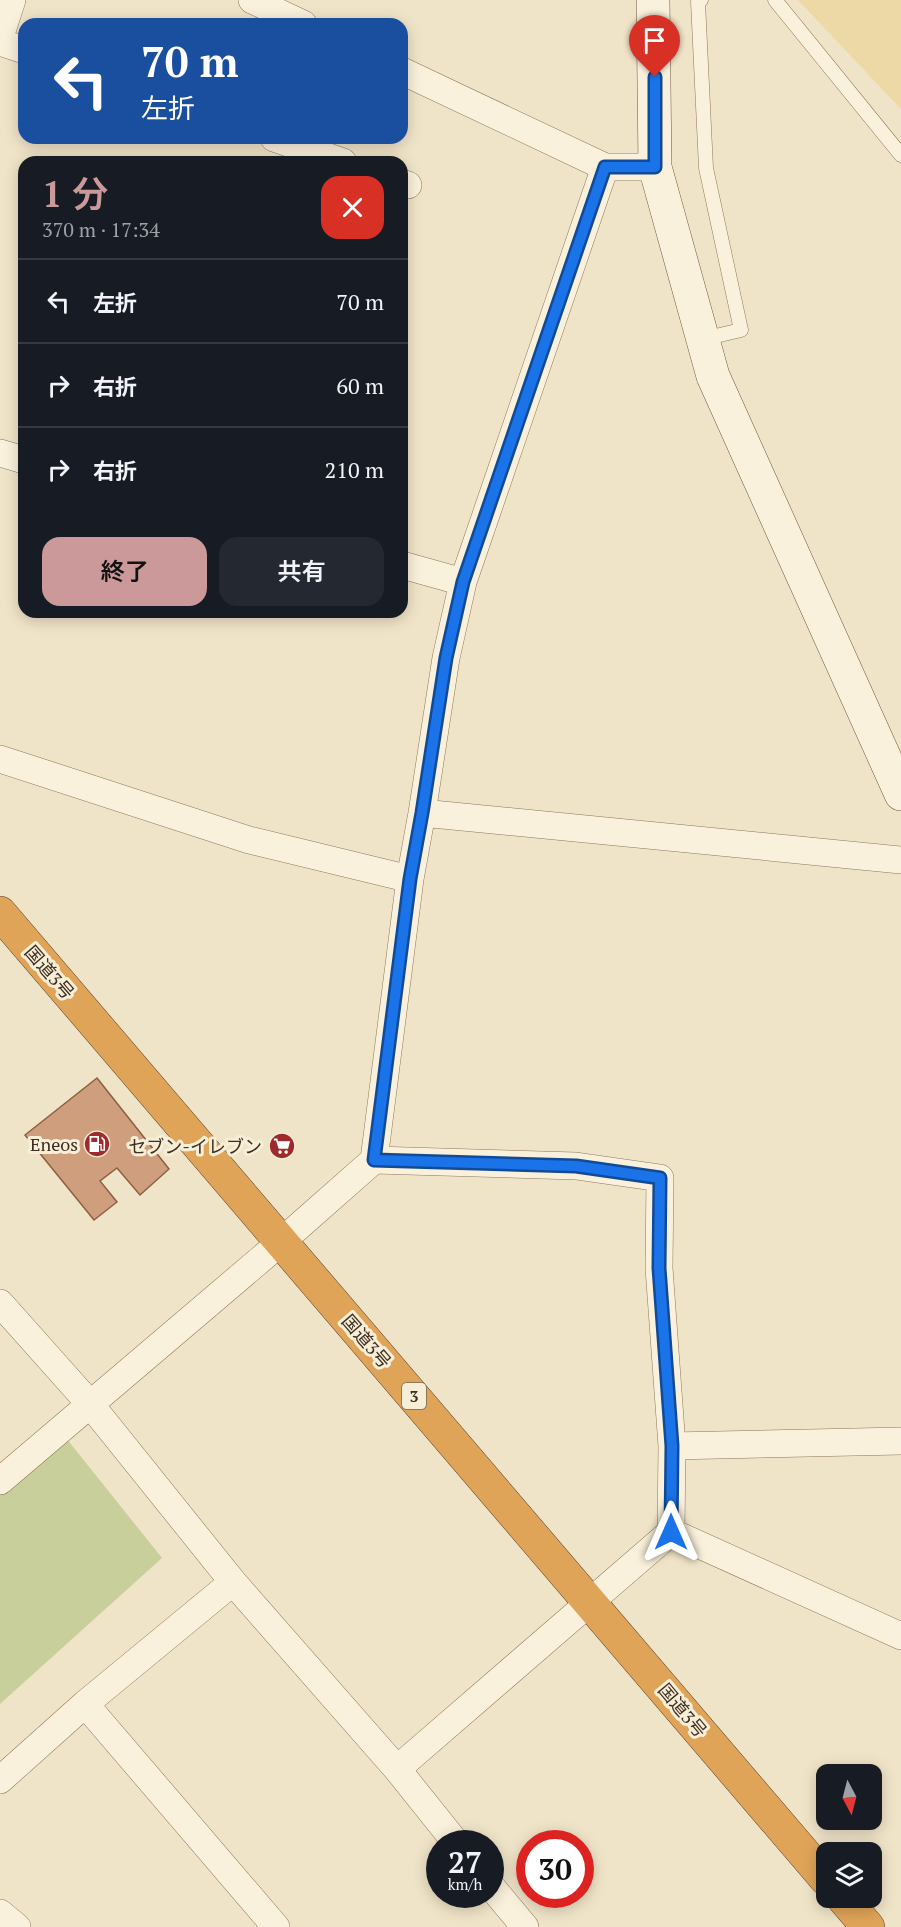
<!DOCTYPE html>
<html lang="ja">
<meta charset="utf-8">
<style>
body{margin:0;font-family:"PT Serif","Noto Sans JP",serif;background:#242831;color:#f1f3f6;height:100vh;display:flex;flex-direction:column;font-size:22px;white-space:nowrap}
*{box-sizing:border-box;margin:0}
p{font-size:20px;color:#9ea1a6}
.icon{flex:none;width:33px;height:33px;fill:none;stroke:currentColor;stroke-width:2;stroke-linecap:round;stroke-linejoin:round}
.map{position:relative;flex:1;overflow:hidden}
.side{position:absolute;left:18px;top:156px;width:390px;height:462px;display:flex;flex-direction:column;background:#171b24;border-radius:18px;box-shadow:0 3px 15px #0003}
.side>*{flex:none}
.top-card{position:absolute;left:18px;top:18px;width:390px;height:126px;border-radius:18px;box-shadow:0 3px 15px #0003;background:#1a4fa0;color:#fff;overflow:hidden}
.needle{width:39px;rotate:173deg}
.controls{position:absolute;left:816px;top:1764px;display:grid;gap:12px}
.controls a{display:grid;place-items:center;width:66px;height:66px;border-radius:12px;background:#171b24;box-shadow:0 3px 15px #0003;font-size:30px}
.speed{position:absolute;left:426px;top:1830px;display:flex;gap:12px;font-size:30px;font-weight:700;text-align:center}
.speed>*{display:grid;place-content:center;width:78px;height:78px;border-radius:50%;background:#171b24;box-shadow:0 3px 15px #0003;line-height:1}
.speed small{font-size:15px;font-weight:400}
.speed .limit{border:9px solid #d22;background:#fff;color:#111}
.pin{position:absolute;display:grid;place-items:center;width:51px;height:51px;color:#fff;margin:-62px -26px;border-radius:50% 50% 50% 0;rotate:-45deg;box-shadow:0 0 6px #0007}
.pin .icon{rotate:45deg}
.me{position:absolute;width:66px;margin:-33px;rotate:0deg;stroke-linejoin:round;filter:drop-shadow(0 0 4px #0008)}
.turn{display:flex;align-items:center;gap:21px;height:126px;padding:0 24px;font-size:27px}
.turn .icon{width:78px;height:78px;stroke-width:2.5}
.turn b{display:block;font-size:42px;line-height:51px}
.round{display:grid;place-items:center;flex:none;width:63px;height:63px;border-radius:18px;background:#242831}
.head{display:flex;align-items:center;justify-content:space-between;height:102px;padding:0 24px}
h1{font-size:36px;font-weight:600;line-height:45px;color:#cc999b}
.action{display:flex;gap:12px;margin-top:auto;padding:12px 24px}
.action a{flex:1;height:69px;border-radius:18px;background:#cc999b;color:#111;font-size:24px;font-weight:600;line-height:69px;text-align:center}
.action a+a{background:#242831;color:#f1f3f6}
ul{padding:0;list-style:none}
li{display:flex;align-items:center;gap:18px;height:84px;padding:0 24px;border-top:2px solid #363941}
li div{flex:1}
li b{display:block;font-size:22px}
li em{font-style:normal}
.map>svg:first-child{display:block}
.green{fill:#c9cf9b}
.sand{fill:#ecd9a5}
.building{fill:#cf9f7d;stroke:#8d5f41;stroke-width:1.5}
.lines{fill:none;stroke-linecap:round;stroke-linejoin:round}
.lane-casing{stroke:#8d765c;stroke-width:15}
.street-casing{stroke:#8d765c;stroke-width:28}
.secondary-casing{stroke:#6f573f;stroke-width:34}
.highway-casing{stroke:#5b4430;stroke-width:34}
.lane{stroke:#faf1dc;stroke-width:14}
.street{stroke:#faf1dc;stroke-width:27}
.secondary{stroke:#faf1dc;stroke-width:33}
.highway{stroke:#e0a458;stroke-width:33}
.route-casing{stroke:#114b97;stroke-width:15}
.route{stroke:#1a73e8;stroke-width:10}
.labels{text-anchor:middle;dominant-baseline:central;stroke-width:6;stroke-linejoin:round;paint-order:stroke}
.shield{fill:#f7eed8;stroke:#756857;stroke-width:1.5}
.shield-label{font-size:16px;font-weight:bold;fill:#3d2e20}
.street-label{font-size:18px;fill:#3d2e20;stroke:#f7eed8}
.poi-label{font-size:18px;fill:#3d2e20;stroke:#f7eed8;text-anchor:end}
</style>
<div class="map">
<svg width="901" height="1927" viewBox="0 0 901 1927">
<rect width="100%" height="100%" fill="#f0e4c8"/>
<!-- green -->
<path class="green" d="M66,1438L162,1558L0,1704V1493Z"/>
<!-- sand -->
<path class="sand" d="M798,0H901V109Z"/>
<!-- building -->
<path class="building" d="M97,1078L169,1169L140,1195L117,1168L100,1181L117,1202L94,1220L25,1135Z"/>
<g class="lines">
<!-- lane casing -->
<g class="lane-casing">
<path id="lane" d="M701,0L698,2L706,168L741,330L703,339
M775,0L901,155"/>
</g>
<!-- street casing -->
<g class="street-casing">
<path id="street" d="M252,0L303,24
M0,37L12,0
M0,42L24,50
M402,71L605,167H655
M274,138L343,162
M402,183L408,185
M0,453L24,460
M402,565L463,582
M0,759L249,840L410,879
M422,813L901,860
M374,1160L576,1166L660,1178L659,1268L672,1446L671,1532L397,1769
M0,1303L90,1404L233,1582L397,1769L457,1844
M672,1446L901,1441
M0,1481L281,1242L374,1160L410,879L422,813L446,658L463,582L605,167
M671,1532L901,1636
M85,1704L276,1927
M0,1780L85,1704L233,1582
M490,1885L525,1927
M0,1913L17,1927"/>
</g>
<!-- secondary casing -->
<g class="secondary-casing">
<path id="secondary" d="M653,0L655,167L713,376L901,794"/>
</g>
<!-- highway casing -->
<g class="highway-casing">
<path id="highway" d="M0,913L826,1879
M843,1898L868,1927"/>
</g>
<!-- lane -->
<use href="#lane" class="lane"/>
<!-- street -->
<use href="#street" class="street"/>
<!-- secondary -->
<use href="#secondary" class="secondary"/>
<!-- highway -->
<use href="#highway" class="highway"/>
</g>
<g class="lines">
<!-- route casing -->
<g class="route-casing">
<path id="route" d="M655,77V167H605L463,582L446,658L422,813L410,879L374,1160L576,1166L660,1178L659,1268L672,1446L671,1532"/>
</g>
<!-- route -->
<use href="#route" class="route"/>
</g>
<!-- icons -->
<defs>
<g id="fuel-disc" transform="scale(1.35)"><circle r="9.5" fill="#9e2a2b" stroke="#f7eed8"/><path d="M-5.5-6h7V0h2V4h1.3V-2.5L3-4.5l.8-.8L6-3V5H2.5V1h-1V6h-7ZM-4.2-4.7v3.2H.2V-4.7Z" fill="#fff"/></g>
<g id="supermarket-disc" transform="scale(1.35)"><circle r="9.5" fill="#9e2a2b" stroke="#f7eed8"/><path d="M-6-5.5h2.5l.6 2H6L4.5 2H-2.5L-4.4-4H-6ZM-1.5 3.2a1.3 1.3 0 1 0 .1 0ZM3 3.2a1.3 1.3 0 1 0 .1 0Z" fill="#fff"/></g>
</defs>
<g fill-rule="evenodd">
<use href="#fuel-disc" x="97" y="1144"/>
<use href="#supermarket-disc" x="282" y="1146"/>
</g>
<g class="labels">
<!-- shield labels -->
<rect class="shield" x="402" y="1383" width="24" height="26" rx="4.5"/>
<g class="shield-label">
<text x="414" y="1396">3</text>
</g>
<!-- street labels -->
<g class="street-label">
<text transform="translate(50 972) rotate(49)">国道3号</text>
<text transform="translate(367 1341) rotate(49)">国道3号</text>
<text transform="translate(683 1710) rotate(50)">国道3号</text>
</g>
<!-- poi labels -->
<g class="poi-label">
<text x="78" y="1144">Eneos</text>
<text x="262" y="1146">セブン-イレブン</text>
</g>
</g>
</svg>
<div class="controls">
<a><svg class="needle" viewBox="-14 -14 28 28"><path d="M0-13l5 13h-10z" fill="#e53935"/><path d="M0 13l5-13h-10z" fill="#9ea1a6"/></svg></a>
<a><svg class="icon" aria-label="layers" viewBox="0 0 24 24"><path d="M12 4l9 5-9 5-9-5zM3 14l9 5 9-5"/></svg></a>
</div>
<div class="speed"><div>27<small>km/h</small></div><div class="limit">30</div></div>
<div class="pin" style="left:655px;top:77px;background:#d93025"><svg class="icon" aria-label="arrive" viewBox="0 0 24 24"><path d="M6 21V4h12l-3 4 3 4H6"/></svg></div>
<svg class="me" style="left:671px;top:1532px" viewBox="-20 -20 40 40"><path d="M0-17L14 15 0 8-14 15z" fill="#1a73e8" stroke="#fff" stroke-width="4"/></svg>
<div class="top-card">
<div class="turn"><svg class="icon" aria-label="left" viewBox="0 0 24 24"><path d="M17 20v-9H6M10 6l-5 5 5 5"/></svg><div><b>70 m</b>左折</div></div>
</div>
<section class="side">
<div class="head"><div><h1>1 分</h1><p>370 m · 17:34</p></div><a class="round" style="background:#d93025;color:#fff"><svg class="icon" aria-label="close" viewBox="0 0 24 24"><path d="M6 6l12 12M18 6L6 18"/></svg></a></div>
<ul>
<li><svg class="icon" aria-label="left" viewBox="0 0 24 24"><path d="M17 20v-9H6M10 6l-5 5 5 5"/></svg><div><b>左折</b></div><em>70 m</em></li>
<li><svg class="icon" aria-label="right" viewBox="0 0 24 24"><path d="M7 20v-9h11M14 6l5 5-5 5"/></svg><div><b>右折</b></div><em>60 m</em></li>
<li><svg class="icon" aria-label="right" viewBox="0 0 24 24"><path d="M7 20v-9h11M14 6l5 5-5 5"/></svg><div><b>右折</b></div><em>210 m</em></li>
</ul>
<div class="action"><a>終了</a><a>共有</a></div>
</section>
</div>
